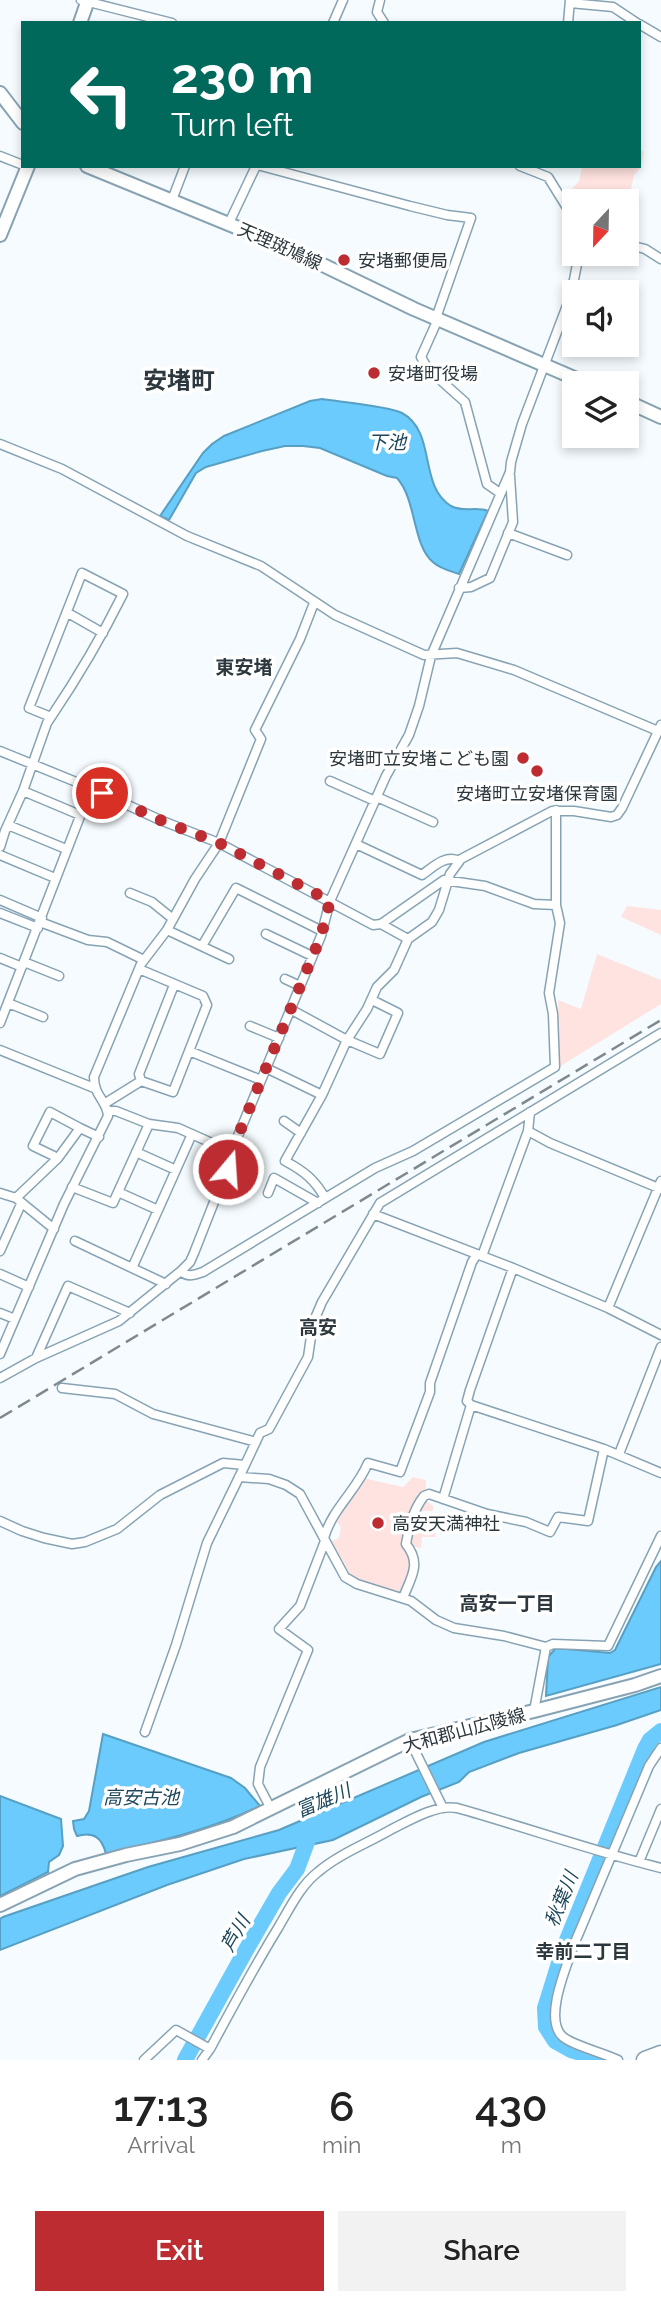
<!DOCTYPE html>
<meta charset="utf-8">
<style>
body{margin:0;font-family:Raleway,"Noto Sans JP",sans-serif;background:#f2f2f2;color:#222;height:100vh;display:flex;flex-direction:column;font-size:26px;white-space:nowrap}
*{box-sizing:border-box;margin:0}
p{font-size:23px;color:#767676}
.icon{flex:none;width:38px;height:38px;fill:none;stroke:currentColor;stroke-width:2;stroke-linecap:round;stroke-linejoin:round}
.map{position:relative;height:2060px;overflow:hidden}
.side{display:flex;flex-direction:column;background:#fff;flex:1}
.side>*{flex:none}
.hud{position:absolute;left:21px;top:21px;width:620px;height:147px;border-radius:0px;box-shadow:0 4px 10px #0003;background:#00695c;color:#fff;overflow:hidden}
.needle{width:46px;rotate:202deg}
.tools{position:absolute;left:562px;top:189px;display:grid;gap:14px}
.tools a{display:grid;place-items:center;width:77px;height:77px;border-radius:0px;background:#fff;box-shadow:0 4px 10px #0003;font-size:35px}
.pin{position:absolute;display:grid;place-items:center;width:60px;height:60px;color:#fff;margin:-30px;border:4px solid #fff;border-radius:50%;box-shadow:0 2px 7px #0007}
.me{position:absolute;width:77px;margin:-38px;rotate:18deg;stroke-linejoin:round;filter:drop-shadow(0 0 5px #0008)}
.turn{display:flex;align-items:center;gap:24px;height:147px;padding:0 35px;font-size:32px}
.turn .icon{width:91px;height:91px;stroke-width:2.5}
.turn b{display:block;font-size:49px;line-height:60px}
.eta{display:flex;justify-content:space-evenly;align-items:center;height:119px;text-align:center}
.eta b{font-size:42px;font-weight:600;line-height:49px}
.button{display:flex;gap:14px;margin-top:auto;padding:14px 35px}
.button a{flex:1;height:80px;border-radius:0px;background:#bc2c31;color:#fff;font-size:28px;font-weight:600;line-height:80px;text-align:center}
.button a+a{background:#f2f2f2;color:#222}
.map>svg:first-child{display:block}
.green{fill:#ffe3e0}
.water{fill:#6acbfc;stroke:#579fc3;stroke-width:2}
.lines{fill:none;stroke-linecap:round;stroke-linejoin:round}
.river{stroke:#6acbfc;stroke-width:16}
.street-casing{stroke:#87a3b3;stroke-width:11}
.secondary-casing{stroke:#87a3b3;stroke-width:16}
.highway-casing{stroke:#87a3b3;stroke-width:19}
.street{stroke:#fff;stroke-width:8}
.secondary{stroke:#fff;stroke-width:12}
.highway{stroke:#fff;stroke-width:16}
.rail{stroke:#7f898d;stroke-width:2.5;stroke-dasharray:14 7;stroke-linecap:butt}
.route{stroke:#bc2c31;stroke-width:12;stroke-dasharray:0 21.6}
.poi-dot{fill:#bc2c31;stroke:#fff;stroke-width:2.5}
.labels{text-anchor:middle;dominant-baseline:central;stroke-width:7;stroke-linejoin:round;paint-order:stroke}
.street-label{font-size:18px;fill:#2c383e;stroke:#fff}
.poi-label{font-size:18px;fill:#2c383e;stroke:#fff;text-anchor:start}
.water-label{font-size:19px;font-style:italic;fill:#1d475b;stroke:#fff}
.neighbourhood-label{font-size:19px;font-weight:bold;fill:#2c383e;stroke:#fff}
.district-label{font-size:24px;font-weight:bold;fill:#2c383e;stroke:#fff}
</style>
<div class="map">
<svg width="661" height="2060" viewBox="0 0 661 2060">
<rect width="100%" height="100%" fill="#f5fbfe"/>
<!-- green -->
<path class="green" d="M639,150L644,151L641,168L634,175L627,205L626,201H574V215L568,202V193L579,181L582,168L580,166H639Z
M627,906L661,910V935L621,917Z
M597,954L661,980V1004L559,1067L558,1000L581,1009Z
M413,1477L426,1480V1489L418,1494L434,1507L432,1511H422L424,1524L435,1527L436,1537H422L421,1548L410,1546L405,1548C412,1570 413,1574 400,1595L357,1579L349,1572L332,1541L339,1538L341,1527L337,1522L363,1478L403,1487Z"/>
<!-- water -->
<path class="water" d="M322,399C340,402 388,406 402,413C437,432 418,486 451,506C464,513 476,506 488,511L459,574C451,571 441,569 434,563C412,546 417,500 397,478L387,476L320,448L303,446H285L262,451L206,467L196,473L169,520L160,516L203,453L212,444L224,436L310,401Z
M661,1561V1664L546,1696L548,1657L556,1648L610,1653L615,1650L656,1567Z
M661,1687V1710L617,1725L519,1753L469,1772L459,1782L421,1797L333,1840L244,1859L167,1885L0,1950V1919L3,1917L148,1867L279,1830L484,1742Z
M103,1734L231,1778L245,1788L260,1806C210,1830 160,1841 106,1854C102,1838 94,1831 77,1836L74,1829L73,1821L84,1819L89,1811Z
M0,1796L61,1819L63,1846L59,1855L49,1862L48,1872L0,1896Z"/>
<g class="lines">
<!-- river -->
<path class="river" d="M185,2060L246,1950L279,1893L297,1869L313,1826
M603,2060L571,2050L555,2041L546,2027L545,2008L563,1950L645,1749L650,1740L661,1731"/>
<!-- street casing -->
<g class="street-casing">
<path id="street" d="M81,0L172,23
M380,0L377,12L384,23
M570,3L613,7L637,23
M333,23L343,0
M568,23L570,0
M639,24L661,37
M0,156L23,165
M261,166L410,206L447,215L471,218L436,318
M520,166L548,177L574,219
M172,200L185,166
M229,223L256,166
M626,244L645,249L661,259
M438,319L421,357L428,369L465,402L487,484L500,493
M0,444L62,469L187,536L261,566L335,615L424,655L457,653L514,670L658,731
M508,533L567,555
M459,588L471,587L490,578L513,522L510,476
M68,613L103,633
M0,751L91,788L160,820L219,843L373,925L381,924L444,880L485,886L534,904L556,905
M330,781L375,801
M23,791L80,815
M377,797L433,822
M8,825L66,849
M356,844L422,875C433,867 446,854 459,861
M0,847L5,831L23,791L47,723L51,717C78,677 101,638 123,594L82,573L29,708L51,717
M0,855L55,878
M130,893L152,902L173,919
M0,900L42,918
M0,913L38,928
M40,922L88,940L107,942L144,960
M381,924L408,939
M167,930L229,959
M266,934L312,956
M202,946L236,888L322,931
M0,958L22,967
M24,962L59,976
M139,969L203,996L207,1005L173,1092L141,1081L139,1074L174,985
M285,979L300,986
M8,1003L43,1017
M290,1009L347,1040L380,1054L398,1013L372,1000
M0,1023L91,788
M250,1026L279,1038
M0,1050L94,1088
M189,1051L261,1080
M266,1068L322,1095
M104,1104L141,1081
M108,1111H116L149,1124L178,1128L232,1152
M284,1121L301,1133
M80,1128L99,1137
M528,1131L550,1143L661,1189
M136,1152L176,1170
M72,1187L113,1203L149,1124
M220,1187L243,1196L247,1184
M118,1192L158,1210
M0,1193L16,1198L54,1229
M268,1193L274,1178L318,1203
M16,1198L58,1158L80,1128L50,1112L33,1146L58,1158
M325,1198C315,1180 304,1171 285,1161L322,1095L347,1040L367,1009L377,987L394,970L408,939L432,922L439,910L450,874L461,859L552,811H574L611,817L617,815L622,808L661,725
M373,1214L513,1268L608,1308L661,1335
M75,1241L166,1284
M0,1251L21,1204
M482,1256L528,1131L530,1112
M133,1266L192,1134
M181,1271C188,1278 194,1275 203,1272L375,1168L413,1151L555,1067L553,1014L549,993L560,923L556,905V810
M0,1274L29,1287
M608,1308L661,1181
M0,1313L15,1319
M0,1354L64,1204L108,1116C107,1100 94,1097 94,1077L141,964L167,930L195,879L219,843L261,739L255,730L300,639L314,603
M36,1358L68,1286L130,1313
M0,1378L36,1358L119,1321L181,1271L190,1262L194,1253L227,1169L235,1143L321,936L330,901L386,776L409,735L419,706L431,656L510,472L511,462L522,424L571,295L579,254
M62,1388L115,1394L153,1414L256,1442
M471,1405L604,1449L661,1473
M619,1454L661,1347
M245,1465L260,1433L269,1429L308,1357L313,1323L322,1302L380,1203L661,1033
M239,1477L269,1479L286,1485L300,1494L345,1577L357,1584L411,1601L436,1620L454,1628L504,1636L546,1647L553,1644L608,1646L661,1536
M443,1499L471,1405L467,1401L470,1390L513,1268
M0,1521L22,1531L44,1538L72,1544L85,1542L117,1529L160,1495L223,1463L245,1465L207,1543L176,1645L145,1732
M324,1538C332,1509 357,1490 368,1463L400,1472L430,1392V1383L472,1262L477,1254
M403,1598C411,1577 422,1564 406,1544C409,1527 413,1510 424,1496L429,1494L487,1514L526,1522L550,1532L558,1517L588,1521L604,1449
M534,1711L546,1647
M415,1751L443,1808
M271,1809L258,1784L260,1767L308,1650L279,1629L300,1606L325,1541
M639,1862L661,1809
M144,2060L176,2030L210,2049
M202,2060L210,2049C232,2008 254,1967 278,1928C290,1908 300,1886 318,1872C339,1854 368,1843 392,1829C410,1820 437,1804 457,1808C525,1827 592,1851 661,1868
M618,2060C604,2053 571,2045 562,2036C544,2018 566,1968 573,1947L649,1766L661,1748"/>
</g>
<!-- secondary casing -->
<g class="secondary-casing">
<path id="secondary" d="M80,23L88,0
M0,93L23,123
M87,166L292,250L414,309L586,383
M0,235L28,166
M626,401L661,417
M0,1905L75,1869L126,1855L180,1844L233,1827L410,1740L534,1711L635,1685L661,1676"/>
</g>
<!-- highway casing -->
<g class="highway-casing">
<path id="highway" d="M645,2060L661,2054"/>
</g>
<!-- street -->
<use href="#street" class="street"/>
<!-- secondary -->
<use href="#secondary" class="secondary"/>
<!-- highway -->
<use href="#highway" class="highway"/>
<!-- rail -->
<path class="rail" d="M0,1418L661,1020"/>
</g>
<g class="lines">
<!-- route -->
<path class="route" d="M102,793L160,820L219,843L330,901L321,936L235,1143L228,1169"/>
</g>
<!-- markers -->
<g class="poi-dot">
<circle cx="344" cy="260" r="7"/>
<circle cx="374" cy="373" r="7"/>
<circle cx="523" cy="758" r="7"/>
<circle cx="537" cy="771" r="7"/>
<circle cx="378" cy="1523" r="7"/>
</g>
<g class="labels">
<!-- street labels -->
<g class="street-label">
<text transform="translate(280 246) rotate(24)">天理斑鳩線</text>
<text transform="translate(464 1730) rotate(-15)">大和郡山広陵線</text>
</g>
<!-- poi labels -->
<g class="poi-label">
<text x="358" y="260">安堵郵便局</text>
<text x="388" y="373">安堵町役場</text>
<text x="509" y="758" text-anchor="end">安堵町立安堵こども園</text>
<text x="537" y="793" text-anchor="middle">安堵町立安堵保育園</text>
<text x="392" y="1523">高安天満神社</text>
</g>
<!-- water labels -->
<g class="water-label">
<text x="387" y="442">下池</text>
<text x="141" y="1797">高安古池</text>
<text transform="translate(323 1800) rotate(-23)">富雄川</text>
<text transform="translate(561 1899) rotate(-68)">秋葉川</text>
<text transform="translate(235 1933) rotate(-60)">芦川</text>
</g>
<!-- neighbourhood labels -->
<g class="neighbourhood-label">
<text x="244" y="667">東安堵</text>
<text x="318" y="1327">高安</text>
<text x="507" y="1603">高安一丁目</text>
<text x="583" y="1951">幸前二丁目</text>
</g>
<!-- district labels -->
<g class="district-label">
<text x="179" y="380">安堵町</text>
</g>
</g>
</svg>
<div class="tools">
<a><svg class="needle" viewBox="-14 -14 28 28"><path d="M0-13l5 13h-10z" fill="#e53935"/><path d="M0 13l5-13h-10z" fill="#767676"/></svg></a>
<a><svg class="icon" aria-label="sound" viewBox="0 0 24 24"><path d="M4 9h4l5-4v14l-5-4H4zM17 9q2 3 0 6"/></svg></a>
<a><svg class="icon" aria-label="layers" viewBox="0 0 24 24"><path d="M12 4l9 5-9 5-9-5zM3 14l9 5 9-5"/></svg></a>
</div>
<div class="pin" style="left:102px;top:793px;background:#d93025"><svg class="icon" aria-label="arrive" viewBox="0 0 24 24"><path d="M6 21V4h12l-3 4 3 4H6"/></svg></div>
<svg class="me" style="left:228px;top:1169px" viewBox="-20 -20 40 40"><circle r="17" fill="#bc2c31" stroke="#fff" stroke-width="3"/><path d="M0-11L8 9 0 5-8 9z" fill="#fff"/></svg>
<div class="hud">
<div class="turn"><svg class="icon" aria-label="left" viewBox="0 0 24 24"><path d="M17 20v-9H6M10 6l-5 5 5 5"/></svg><div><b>230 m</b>Turn left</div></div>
</div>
</div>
<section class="side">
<div class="eta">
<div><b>17:13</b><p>Arrival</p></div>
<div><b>6</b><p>min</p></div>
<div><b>430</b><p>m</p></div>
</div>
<div class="button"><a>Exit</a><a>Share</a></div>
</section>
